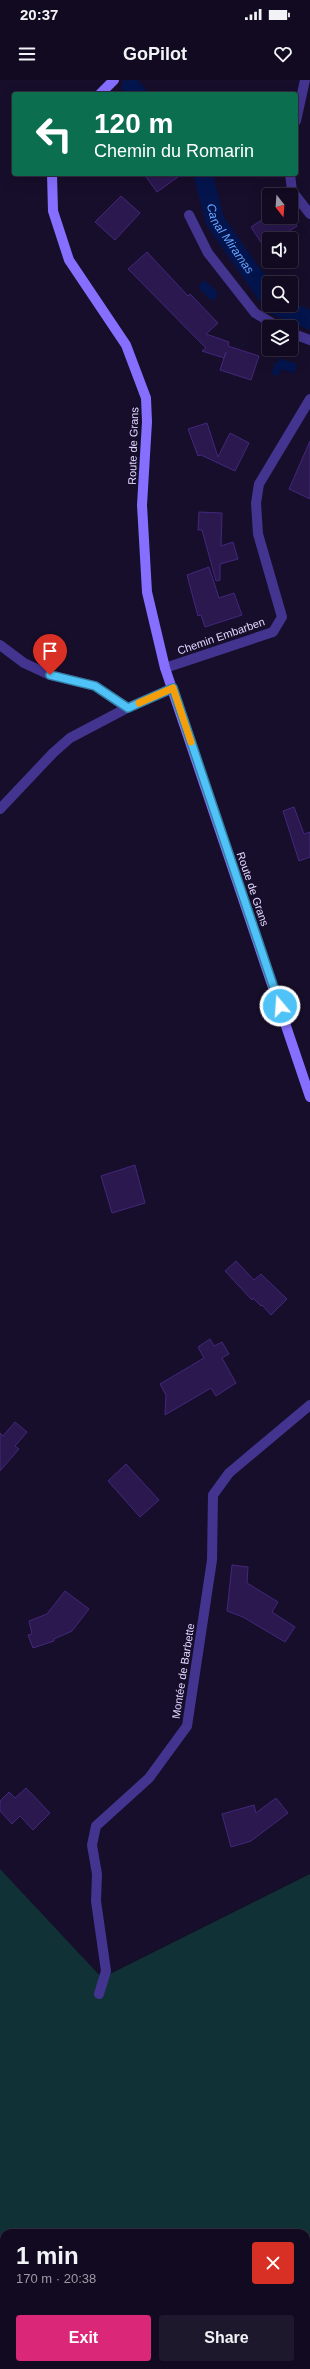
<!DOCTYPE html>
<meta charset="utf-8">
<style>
body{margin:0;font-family:Arial,sans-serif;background:#1e182d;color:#f1f3f6;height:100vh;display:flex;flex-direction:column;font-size:15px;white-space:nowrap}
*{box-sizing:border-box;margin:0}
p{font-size:13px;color:#9c9aa5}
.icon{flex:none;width:22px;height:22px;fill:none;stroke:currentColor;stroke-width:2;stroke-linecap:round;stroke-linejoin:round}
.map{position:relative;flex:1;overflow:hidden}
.details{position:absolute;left:0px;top:2149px;width:310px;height:140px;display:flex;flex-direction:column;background:#110a20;border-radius:12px 12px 0 0;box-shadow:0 4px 16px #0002,0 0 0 1px #302b3e}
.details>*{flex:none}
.hud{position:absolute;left:12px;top:12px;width:286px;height:84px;border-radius:4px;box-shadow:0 4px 16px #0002,0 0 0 1px #302b3e;background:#0b6e4f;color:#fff;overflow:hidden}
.needle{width:26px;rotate:163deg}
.controls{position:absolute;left:262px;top:108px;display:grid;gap:8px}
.controls a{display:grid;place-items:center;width:36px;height:36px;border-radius:4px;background:#110a20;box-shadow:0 4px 16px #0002,0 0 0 1px #302b3e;font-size:20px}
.pin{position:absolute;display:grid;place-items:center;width:34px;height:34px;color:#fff;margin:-41px -17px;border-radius:50% 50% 50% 0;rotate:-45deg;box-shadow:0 0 4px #0007}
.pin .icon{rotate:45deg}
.me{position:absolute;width:44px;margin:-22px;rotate:342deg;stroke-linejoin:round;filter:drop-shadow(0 0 3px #0008)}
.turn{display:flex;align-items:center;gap:14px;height:84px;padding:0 16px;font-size:18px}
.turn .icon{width:52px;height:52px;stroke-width:2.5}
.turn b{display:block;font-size:28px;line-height:34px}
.round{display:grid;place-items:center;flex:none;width:42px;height:42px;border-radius:4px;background:#1e182d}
.headline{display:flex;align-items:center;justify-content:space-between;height:68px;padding:0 16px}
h1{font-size:24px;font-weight:700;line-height:30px}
.button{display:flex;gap:8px;margin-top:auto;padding:8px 16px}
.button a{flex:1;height:46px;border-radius:4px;background:#db2777;color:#fff;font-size:16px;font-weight:700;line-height:46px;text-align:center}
.button a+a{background:#1e182d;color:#f1f3f6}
.status{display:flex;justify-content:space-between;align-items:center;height:28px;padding:0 20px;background:#110a20;direction:ltr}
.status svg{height:11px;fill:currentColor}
header{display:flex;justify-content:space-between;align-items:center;height:52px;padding:0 16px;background:#110a20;font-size:18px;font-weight:700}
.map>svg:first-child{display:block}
.green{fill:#103236;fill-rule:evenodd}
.water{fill:#04154e}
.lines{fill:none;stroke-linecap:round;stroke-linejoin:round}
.canal{stroke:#04154e;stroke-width:19}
.building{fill:#2a184e;stroke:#43277d}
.street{stroke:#43348f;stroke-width:10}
.secondary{stroke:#866fff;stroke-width:10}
.route-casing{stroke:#337fa1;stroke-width:10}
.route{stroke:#4fc3f7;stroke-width:7}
.slow{stroke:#f59e0b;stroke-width:7}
.labels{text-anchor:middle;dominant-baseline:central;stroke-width:4;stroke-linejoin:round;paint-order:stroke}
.street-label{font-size:11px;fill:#e2d8ff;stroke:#170e2b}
.water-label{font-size:12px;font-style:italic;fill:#66a4ff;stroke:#170e2b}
</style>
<div class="status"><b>20:37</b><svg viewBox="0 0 49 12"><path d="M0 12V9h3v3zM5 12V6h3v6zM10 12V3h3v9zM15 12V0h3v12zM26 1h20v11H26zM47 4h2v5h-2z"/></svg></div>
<header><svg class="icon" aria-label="menu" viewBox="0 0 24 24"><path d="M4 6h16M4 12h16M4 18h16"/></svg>GoPilot<svg class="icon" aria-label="heart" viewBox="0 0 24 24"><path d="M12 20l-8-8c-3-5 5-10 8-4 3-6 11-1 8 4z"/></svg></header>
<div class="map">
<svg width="310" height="2289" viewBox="0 0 310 2289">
<rect width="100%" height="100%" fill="#170e2b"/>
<!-- green -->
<path class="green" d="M0,1789L102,1898L310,1794V2289H0ZM4,2153H306V2285H4Z"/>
<!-- water -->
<path class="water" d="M205,200L218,213L215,220H211L198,207Z
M279,278L297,284L294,293L281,289L278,296L272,294L275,282L278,283Z"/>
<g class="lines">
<!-- canal -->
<g class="canal">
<path d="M131,7L137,14"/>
<path id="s1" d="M203,94L215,141L269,218"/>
<path d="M274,225L310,240"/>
</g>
</g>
<!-- building -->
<path class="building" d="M144,94H182L157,112Z
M121,116L140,133L115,160L95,142Z
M269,135V137H291L297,146L277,159H269V164L264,167L251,147Z
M147,172L188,216L190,214L218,243L206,254L229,262L228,266L259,276L251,300L220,290L226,272L224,278L202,271L206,268L128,189Z
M207,343L218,377L230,353L249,363L235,391L201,375L198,376L188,349Z
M310,361V419L289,409Z
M199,432L222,433L221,466L233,462L238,479L220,484V500L216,501L202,450H198Z
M209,487L219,518L234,513L242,535L205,547L201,535L198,536L187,495Z
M294,727L304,754L310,752V777L299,781L283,731Z
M135,1085L145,1123L112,1133L101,1096Z
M236,1181L254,1200L261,1194L287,1219L271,1235L262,1225L261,1226L253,1218L252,1220L225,1191Z
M210,1259L214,1266L222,1262L229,1274L222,1278L236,1303L216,1316L211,1308L165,1335L166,1315L160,1304L204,1278L198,1267Z
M15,1342L27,1352L15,1366L19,1369L0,1391V1353L3,1356Z
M126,1384L159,1420L140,1437L108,1401Z
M232,1485L248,1487L247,1503L278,1522L272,1532L295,1547L285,1562L243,1537L227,1531Z
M65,1511L89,1529L72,1551L54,1559V1561L33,1568L28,1555L32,1554L29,1541L47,1534Z
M26,1708L50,1733L33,1750L20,1736L12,1744L0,1731V1721L9,1712L15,1718Z
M276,1718L288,1733L251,1761L231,1767L222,1734L254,1725L256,1733Z"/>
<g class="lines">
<!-- street -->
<path class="street" d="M296,41L305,0
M290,94L292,111L310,134
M189,135L208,173L255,233L279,247
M291,253L310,260
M0,565L24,583L50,595L95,606L127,628
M165,588L273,552L282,537L258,454L256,423L259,404L310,319
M0,729L53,673L70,658L127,628L173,608
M99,1914L106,1891L96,1821L97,1794L92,1765L96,1746L149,1698L187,1646L212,1480L213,1415L229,1393L310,1325"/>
<!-- secondary -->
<path class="secondary" d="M100,14L114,0
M52,94L53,131L69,180L126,265L146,318L147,342L142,425L147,512L165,588L310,1017"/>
</g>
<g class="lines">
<!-- route casing -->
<g class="route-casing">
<path id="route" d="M50,595L95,606L128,628L173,608L280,926"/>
</g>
<!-- route -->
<use href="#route" class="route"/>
<!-- slow -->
<path class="slow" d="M139,623L173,608L191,662"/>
</g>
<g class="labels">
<!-- street labels -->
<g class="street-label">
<text transform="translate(133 366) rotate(-88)">Route de Grans</text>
<text transform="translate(221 556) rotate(-19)">Chemin Embarben</text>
<text transform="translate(253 809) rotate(71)">Route de Grans</text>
<text transform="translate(183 1591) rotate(-81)">Montée de Barbette</text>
</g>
<!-- water labels -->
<g class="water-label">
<text stroke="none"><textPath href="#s1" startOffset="71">Canal Miramas</textPath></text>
</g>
</g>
</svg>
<div class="controls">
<a><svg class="needle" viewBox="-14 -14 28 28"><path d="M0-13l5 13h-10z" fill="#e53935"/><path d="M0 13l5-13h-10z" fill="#9c9aa5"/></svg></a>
<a><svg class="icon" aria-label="sound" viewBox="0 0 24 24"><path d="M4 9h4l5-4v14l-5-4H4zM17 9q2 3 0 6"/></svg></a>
<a><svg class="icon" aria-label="search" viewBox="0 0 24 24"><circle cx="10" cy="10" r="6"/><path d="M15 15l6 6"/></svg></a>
<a><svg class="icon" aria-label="layers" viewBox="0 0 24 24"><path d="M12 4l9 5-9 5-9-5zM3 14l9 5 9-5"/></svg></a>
</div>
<div class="pin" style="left:50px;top:595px;background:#d93025"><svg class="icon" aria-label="arrive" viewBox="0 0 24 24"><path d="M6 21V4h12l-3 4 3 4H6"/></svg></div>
<svg class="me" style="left:280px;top:926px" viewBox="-20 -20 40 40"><circle r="17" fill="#4fc3f7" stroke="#fff" stroke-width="3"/><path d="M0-11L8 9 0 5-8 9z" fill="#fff"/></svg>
<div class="hud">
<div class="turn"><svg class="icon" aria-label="left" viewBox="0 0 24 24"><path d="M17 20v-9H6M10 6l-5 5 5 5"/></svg><div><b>120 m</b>Chemin du Romarin</div></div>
</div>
<section class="details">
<div class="headline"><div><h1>1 min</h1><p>170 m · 20:38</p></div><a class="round" style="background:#d93025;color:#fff"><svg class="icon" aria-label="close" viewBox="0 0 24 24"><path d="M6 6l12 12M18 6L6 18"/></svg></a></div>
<div class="button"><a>Exit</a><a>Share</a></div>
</section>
</div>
